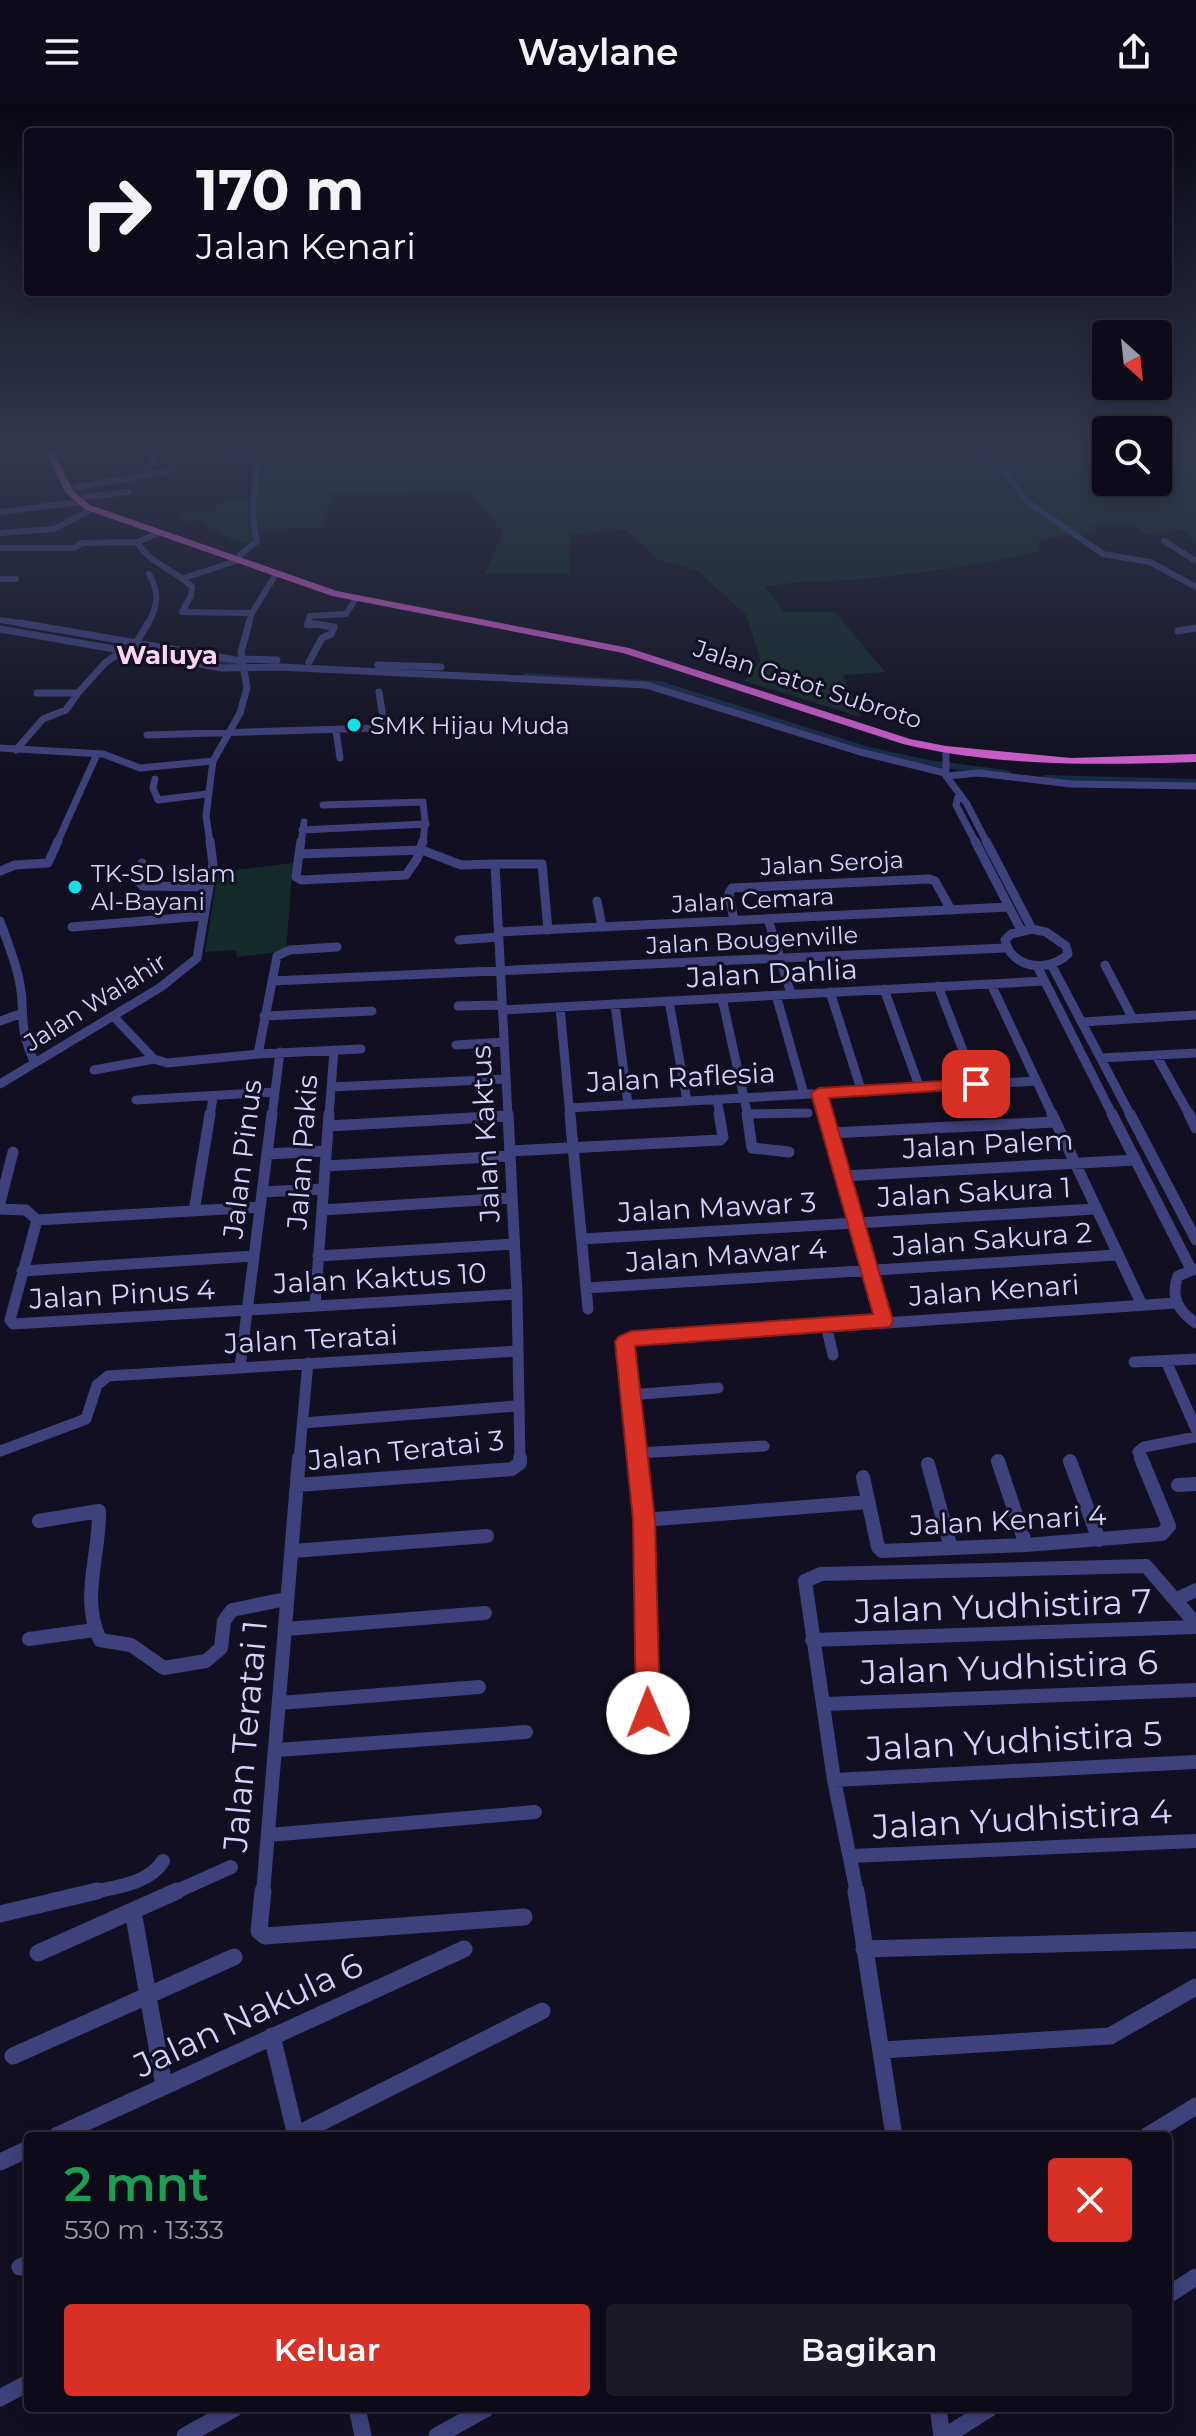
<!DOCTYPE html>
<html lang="id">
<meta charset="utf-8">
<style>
body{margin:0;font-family:Montserrat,sans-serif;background:#1b1926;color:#f1f3f6;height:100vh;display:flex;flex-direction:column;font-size:30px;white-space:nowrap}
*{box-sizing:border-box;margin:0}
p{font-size:26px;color:#9a9ba2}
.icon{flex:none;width:44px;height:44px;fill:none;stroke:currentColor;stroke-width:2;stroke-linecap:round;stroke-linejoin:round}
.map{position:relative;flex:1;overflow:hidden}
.sheet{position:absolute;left:24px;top:2028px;width:1148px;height:280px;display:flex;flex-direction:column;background:#0d0b19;border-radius:8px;box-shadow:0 4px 20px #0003,0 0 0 2px #2d2b38}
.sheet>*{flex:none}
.top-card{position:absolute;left:24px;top:24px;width:1148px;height:168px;border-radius:8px;box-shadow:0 4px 20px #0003,0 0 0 2px #2d2b38;background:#0d0b19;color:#f1f3f6;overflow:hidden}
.needle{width:52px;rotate:153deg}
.tools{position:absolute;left:1092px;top:216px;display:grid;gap:16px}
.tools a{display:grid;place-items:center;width:80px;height:80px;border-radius:8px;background:#0d0b19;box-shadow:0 4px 20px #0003,0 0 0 2px #2d2b38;font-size:40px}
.pin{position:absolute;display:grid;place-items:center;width:68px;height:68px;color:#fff;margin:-34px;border-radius:16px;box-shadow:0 4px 12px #0006}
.me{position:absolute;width:88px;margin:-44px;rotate:359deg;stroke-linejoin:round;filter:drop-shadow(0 0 6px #0008)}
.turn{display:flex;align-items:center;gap:28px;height:168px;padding:0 40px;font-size:36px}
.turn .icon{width:104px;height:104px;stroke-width:2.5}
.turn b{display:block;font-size:56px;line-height:68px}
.round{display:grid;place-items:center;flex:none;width:84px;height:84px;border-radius:8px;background:#1b1926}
.summary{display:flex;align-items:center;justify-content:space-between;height:136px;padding:0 40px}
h1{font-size:48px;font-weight:600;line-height:60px;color:#1e9e55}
.cta{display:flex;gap:16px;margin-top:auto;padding:16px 40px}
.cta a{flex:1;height:92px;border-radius:8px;background:#d93025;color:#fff;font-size:32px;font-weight:600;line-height:92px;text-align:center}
.cta a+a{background:#1b1926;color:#f1f3f6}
header{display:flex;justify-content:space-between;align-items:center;height:104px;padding:0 40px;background:#0d0b19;font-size:36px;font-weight:600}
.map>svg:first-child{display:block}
.green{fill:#132a28}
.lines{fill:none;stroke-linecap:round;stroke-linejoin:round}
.canal{fill:#142b46;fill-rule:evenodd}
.minor-far5{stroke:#3f417c;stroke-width:6}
.minor-far4{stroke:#3f417c;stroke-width:7}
.minor-far3{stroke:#3f417c;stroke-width:9}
.minor-far2{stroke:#3f417c;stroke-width:11}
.minor-far1{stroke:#3f417c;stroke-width:14}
.minor{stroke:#3f417c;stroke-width:17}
.trunk{fill:#d15ece;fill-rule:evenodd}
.route{fill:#d93025;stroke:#8d1f18;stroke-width:2}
.poi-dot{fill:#15e0e5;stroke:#110f21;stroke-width:3}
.labels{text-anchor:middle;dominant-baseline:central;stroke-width:6;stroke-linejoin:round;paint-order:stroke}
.far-street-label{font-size:24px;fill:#d5d3fb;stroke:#110f21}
.far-poi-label{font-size:24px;fill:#d5d3fb;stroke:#110f21;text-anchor:start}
.far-quarter-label{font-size:26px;font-weight:bold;fill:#fbd5f0;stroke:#110f21}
.street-label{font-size:28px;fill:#d5d3fb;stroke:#110f21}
.near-street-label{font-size:34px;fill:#d5d3fb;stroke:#110f21}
</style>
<header><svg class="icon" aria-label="menu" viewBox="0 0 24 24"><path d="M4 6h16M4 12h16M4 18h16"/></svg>Waylane<svg class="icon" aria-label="share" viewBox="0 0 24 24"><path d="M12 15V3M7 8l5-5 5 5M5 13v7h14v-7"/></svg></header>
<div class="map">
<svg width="1196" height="2332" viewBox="0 0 1196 2332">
<rect width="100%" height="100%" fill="#110f21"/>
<!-- green -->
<path class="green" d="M268,347H1106V378H1158V347H1178L1196,358V440L1183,426L1145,430L1133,420L1091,422L1098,428L1040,436L1038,448C979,461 922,469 862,475C829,478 798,476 765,483L784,508H835L885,568L843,571L861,613L744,577L761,557L746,511L698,467L657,455L626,426L571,430L569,469L485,470L503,429L472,387L331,390L322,423L257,426L260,441C237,439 219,434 203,416L184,417L178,410L213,407L219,399L251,395L254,373L250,353L268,352Z
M293,759L286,847L237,853L236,846L205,848L218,768Z"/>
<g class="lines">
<!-- canal -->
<path class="canal" d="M115,540L244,559L248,561L244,563L112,544L111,542Z
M525,569L660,577L869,643L928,656L1007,666L1012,669L1007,672L928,662L864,647L659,583L522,574L521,572Z
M1044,671L1196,675V681L1041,676V672Z"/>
<!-- minor-far5 -->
<path class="minor-far5" d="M119,347V352
M149,347V352L154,353L152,360
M982,347L1008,371L1025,396L1103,450L1150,458L1196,483
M226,356H256C256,385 249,410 257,437L240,451
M76,383L167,368
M85,393L128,388
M0,408L79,398
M0,429L54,425L92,405
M1164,437L1196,457
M137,438L159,429
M0,444H74L82,439L137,438C150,460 174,465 192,483L191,492L182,508L252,509
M184,474L239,456
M0,475H16
M0,516L32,521
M147,521C158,503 160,489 149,470
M248,521L252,509L276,470
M313,521H307L310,512L346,510L355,496"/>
<!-- minor-far4 -->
<path class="minor-far4" d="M20,519L242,557
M308,519L334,523L331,530L322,534L309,558
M0,525L222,564L279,563L646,581L860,648L945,669
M1178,527L1196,524
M135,541L148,519
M242,555L277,556
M378,561L441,563
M37,589H78L105,559L123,546
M336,627L340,654
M147,631L378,624L384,620L379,588
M0,644L103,650L140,664L213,657
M16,646L43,615L66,606L78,589
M946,646V672L967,700L987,739
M946,672L979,669L1071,680L1196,682
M155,675L153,684L158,696L207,690
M958,692L956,701L976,739
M323,701L423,698L425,717L423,739
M302,726L426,720
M57,739L97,650
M210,739L206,712L213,657L240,609L247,584L241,548L249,519
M301,739L304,718"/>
<!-- minor-far3 -->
<path class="minor-far3" d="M301,737L299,750L422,746L461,761L495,760L508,1012
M975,737L1021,826
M986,737L1032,825
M299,750L296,773L301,776L406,771L417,755L423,737
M142,759L138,777L143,782L209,783
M495,760H542L548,826
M0,767L15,761L48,759L58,737
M597,797L602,823
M768,815L791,890
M0,817C9,843 21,870 22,898C23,924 23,934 35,959
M734,817L729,789L732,784L929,775L935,777L951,806
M72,823L203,812
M1032,825L1046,828L1066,842L1068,850C1048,869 1012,865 1005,836L1011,830Z
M499,828L1009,803
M459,836L499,833
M1105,861L1133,915
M1037,862L1113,1012
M1052,862L1131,1012
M272,877L1005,844
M991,880L1053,1012
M938,882L974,975
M884,885L918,979
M830,888L860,982
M776,891L804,990
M722,894L748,1012
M669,897L687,997
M615,900L628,1000
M458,902L502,901
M560,903L570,1012
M503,906L1044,877
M113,912L154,955L167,959L258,950L361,945
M264,912L372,907
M0,917L20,910
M1082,918L1196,911
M456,941L504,938
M258,950L277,852L290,846L337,843
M1156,951L1190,1012
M1101,954L1196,949
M94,966L154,955
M0,980L161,883L197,854L213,760L210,737
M331,983L506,975
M819,989L826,1012
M717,995L720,1012
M136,996L275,988
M569,1004L1036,977
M748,1010L808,1009
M210,1012L213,993
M272,1012L280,948
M329,1012L334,946
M499,1012H508"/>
<!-- minor-far2 -->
<path class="minor-far2" d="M508,1010L517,1190L520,1356
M570,1010L588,1205
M747,1010L752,1044L789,1048
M825,1010L884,1217
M1052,1010L1142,1201
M1112,1010L1191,1165
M1130,1010L1196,1136
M1189,1010L1196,1024
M328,1022L508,1012
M831,1029L1055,1018
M510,1047L720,1036L723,1033L719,1010
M267,1050L326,1047
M325,1062L510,1052
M843,1072L1136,1056
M262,1088L323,1085
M0,1099L13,1048
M0,1105L26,1106L37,1116
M322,1106L512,1094
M194,1107L210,1010
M37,1116L10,1216L13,1220L517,1190
M37,1116L260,1103
M582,1135L1095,1105
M318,1152L514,1140
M1195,1165L1178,1172C1170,1193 1178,1207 1196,1219
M22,1167L254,1152
M586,1184L1117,1151
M315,1202L329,1010
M826,1221L833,1251
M1166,1257L1196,1325
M1134,1258L1196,1255
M240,1263L272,1010
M630,1291L718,1284
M303,1319L516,1302
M0,1347L86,1315L97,1281L108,1272L517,1247
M637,1349L764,1342
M299,1356L308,1259
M638,1356L626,1237L1175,1199
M1142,1356L1138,1348L1144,1343L1196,1333"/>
<!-- minor-far1 -->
<path class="minor-far1" d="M638,1354L644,1416L648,1609
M998,1357L1026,1441
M1070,1357L1099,1436
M928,1360L951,1444
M863,1373L878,1443L882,1447L1026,1441L1162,1430L1169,1422L1141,1354
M297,1381L512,1365L520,1359V1354
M1178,1381L1196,1380
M644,1416L868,1398
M39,1417L99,1407C100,1451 80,1494 100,1536L131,1541L164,1564L206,1557L221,1544L224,1517L232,1506L286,1495
M293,1447L487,1432
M1177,1495L1196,1486
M286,1525L485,1509
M29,1535L94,1526
M812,1536L1196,1523
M280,1599L479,1583
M824,1600L1196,1586
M277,1646L526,1628
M834,1676L1196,1658
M269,1731L535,1708
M851,1752L1196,1737
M88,1789C114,1783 148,1781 163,1757
M173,1789L231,1763
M263,1789L299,1354
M857,1789L834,1676L805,1477L821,1470L1146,1462L1196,1520"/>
<!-- minor -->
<path class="minor" d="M263,1787L259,1827L265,1832L524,1813
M856,1787L894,2032
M133,1807L164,1982
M0,1810L97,1787
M864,1845L1196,1836
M38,1849L177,1787
M272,1932L296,2032
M882,1946L1110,1932L1196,1883
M13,1952L234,1853
M56,2032L464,1845
M294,2032L542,1907
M1147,2032L1196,2002
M0,2058L28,2045
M20,2163L28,2160
M1168,2191L1196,2173
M0,2294L28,2279
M357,2304L363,2332
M938,2304L942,2332
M185,2332L235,2304
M437,2332L487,2304
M946,2332L990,2304"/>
<!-- trunk -->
<path class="trunk" d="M45,347H53L74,388L90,401L337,487L629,544L910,635L946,642L1071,654L1196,650V658C1098,661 999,663 903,640L623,549L332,492L84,405L66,389Z"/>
</g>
<!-- sky -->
<linearGradient id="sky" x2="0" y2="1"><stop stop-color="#090812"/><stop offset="0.51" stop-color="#32374e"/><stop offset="1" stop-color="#32374e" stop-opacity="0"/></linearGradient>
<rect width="1196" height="674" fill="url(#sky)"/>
<!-- route -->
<path class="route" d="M976,975L982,976V984L829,994L893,1217L890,1223L635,1242L655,1416L660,1609L657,1618L648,1621L640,1618L636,1609L633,1416L615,1238L618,1233L631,1227L873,1210L811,989L819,984Z"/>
<!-- markers -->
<g class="poi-dot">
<circle cx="354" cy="621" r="8"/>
<circle cx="75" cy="783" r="8"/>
</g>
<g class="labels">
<!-- far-street labels -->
<g class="far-street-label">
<text transform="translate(808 580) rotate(18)">Jalan Gatot Subroto</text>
<text transform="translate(832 759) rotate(-3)">Jalan Seroja</text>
<text transform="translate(753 796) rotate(-3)">Jalan Cemara</text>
<text transform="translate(752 836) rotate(-3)">Jalan Bougenville</text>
<text transform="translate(95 898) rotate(-32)">Jalan Walahir</text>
</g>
<!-- far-poi labels -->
<g class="far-poi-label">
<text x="370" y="621">SMK Hijau Muda</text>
<text x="91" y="769">TK-SD Islam<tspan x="91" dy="28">Al-Bayani</tspan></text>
</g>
<!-- far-quarter labels -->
<g class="far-quarter-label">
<text x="167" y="551">Waluya</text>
</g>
<!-- street labels -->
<g class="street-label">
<text transform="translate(772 869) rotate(-3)">Jalan Dahlia</text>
<text transform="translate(681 973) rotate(-3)">Jalan Raflesia</text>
<text transform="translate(485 1030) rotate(-93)">Jalan Kaktus</text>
<text transform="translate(988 1040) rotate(-3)">Jalan Palem</text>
<text transform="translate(302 1048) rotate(-86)">Jalan Pakis</text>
<text transform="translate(242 1055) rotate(-83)">Jalan Pinus</text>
<text transform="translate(974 1088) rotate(-3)">Jalan Sakura 1</text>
<text transform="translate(717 1103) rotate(-3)">Jalan Mawar 3</text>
<text transform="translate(992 1135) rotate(-4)">Jalan Sakura 2</text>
<text transform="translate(726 1151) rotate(-4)">Jalan Mawar 4</text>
<text transform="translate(380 1174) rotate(-3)">Jalan Kaktus 10</text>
<text transform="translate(994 1186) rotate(-4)">Jalan Kenari</text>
<text transform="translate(122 1190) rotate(-3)">Jalan Pinus 4</text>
<text transform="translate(311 1235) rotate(-3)">Jalan Teratai</text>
<text transform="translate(406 1346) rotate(-6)">Jalan Teratai 3</text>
<text transform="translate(1008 1416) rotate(-3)">Jalan Kenari 4</text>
</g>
<!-- near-street labels -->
<g class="near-street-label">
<text transform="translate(1003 1502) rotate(-2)">Jalan Yudhistira 7</text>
<text transform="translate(1009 1563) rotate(-2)">Jalan Yudhistira 6</text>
<text transform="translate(245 1632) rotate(-85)">Jalan Teratai 1</text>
<text transform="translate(1014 1637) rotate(-3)">Jalan Yudhistira 5</text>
<text transform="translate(1022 1715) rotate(-3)">Jalan Yudhistira 4</text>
<text transform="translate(248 1911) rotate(-25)">Jalan Nakula 6</text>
</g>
</g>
</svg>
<div class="tools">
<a><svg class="needle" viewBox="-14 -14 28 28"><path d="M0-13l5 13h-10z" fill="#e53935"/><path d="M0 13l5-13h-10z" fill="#9a9ba2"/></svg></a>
<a><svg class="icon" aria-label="search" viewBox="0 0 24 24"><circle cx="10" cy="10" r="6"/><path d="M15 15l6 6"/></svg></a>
</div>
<div class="pin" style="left:976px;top:980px;background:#d93025"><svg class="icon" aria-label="arrive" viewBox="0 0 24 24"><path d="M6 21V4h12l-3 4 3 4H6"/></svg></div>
<svg class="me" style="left:648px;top:1609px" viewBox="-20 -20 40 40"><circle r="19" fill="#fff"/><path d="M0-13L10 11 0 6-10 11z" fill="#d93025"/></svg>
<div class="top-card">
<div class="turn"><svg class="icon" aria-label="right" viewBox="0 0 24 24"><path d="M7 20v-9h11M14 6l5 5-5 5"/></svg><div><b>170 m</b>Jalan Kenari</div></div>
</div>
<section class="sheet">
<div class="summary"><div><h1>2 mnt</h1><p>530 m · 13:33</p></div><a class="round" style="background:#d93025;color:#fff"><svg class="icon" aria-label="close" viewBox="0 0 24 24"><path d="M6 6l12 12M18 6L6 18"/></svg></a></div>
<div class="cta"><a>Keluar</a><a>Bagikan</a></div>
</section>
</div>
